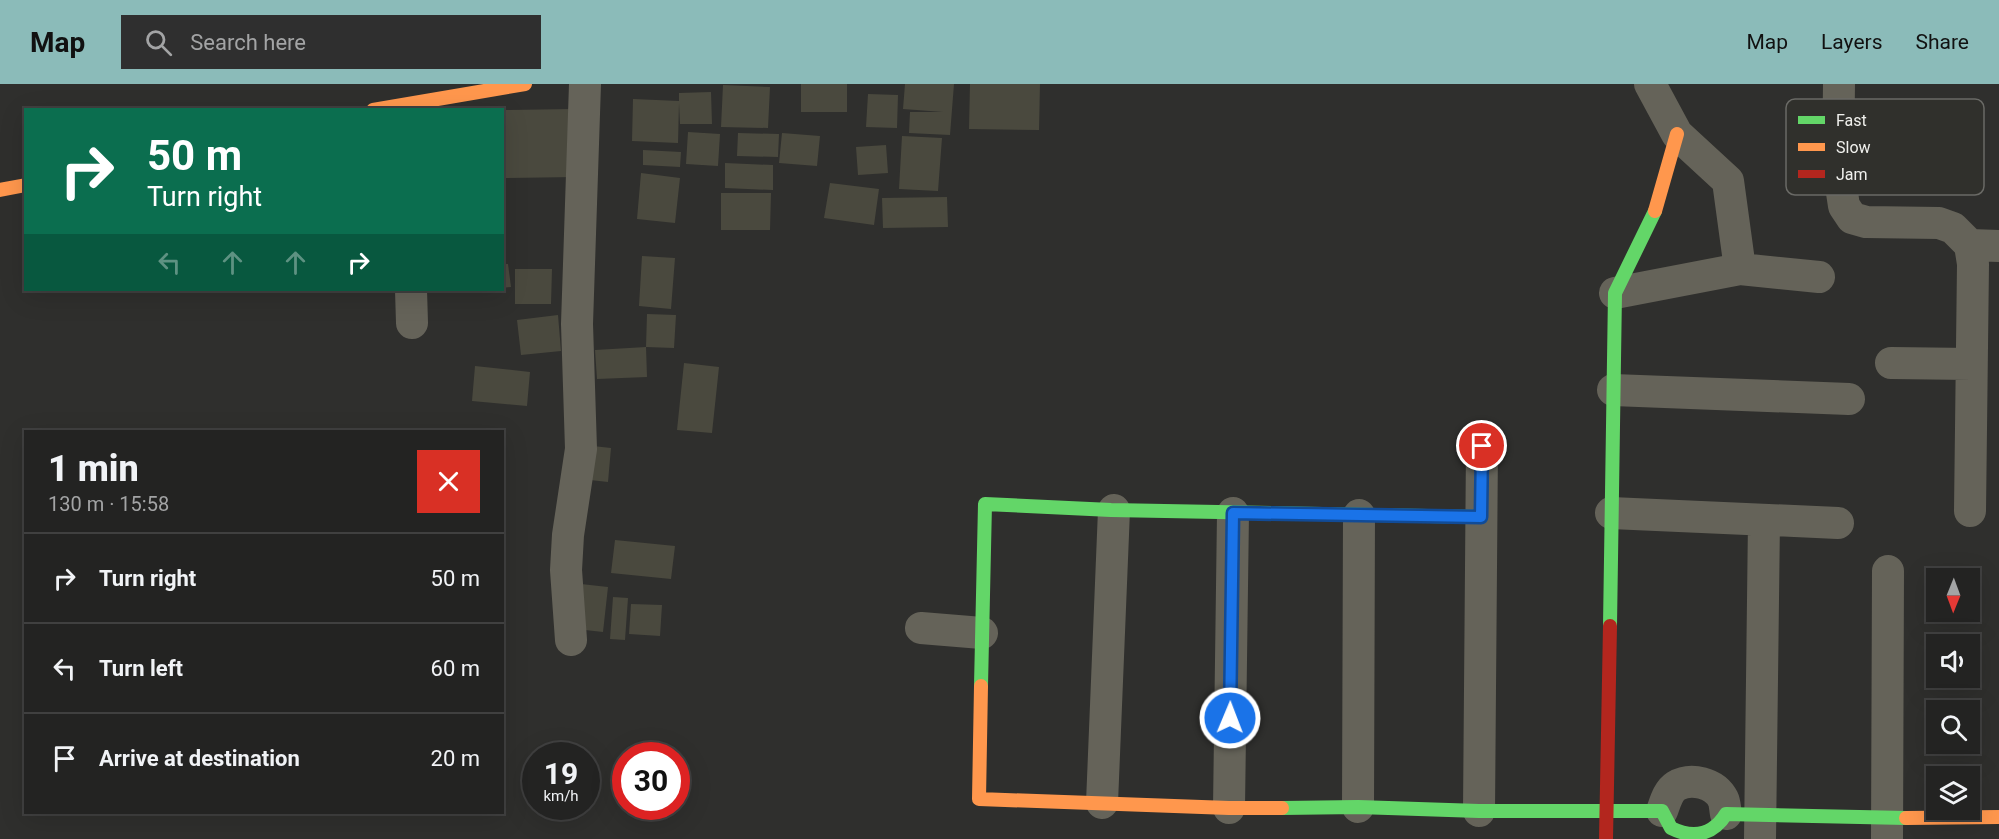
<!DOCTYPE html>
<meta charset="utf-8">
<style>
body{margin:0;font-family:Roboto,sans-serif;background:#2f2f2f;color:#f1f3f6;height:100vh;display:flex;flex-direction:column;font-size:22px;white-space:nowrap}
*{box-sizing:border-box;margin:0}
p{font-size:20px;color:#a3a4a5}
.icon{flex:none;width:33px;height:33px;fill:none;stroke:currentColor;stroke-width:2;stroke-linecap:round;stroke-linejoin:round}
.map{position:relative;flex:1;overflow:hidden}
.drawer{position:absolute;left:24px;top:346px;width:480px;height:384px;display:flex;flex-direction:column;background:#232322;border-radius:0px;box-shadow:0 6px 24px #0002,0 0 0 2px #404040}
.drawer>*{flex:none}
.guide{position:absolute;left:24px;top:24px;width:480px;height:183px;border-radius:0px;box-shadow:0 6px 24px #0002,0 0 0 2px #404040;background:#0b6e4f;color:#fff;overflow:hidden}
.needle{width:39px;rotate:181deg}
.tools{position:absolute;left:1926px;top:484px;display:grid;gap:12px}
.tools a{display:grid;place-items:center;width:54px;height:54px;border-radius:0px;background:#232322;box-shadow:0 6px 24px #0002,0 0 0 2px #404040;font-size:30px}
.speed{position:absolute;left:522px;top:658px;display:flex;gap:12px;font-size:30px;font-weight:700;text-align:center}
.speed>*{display:grid;place-content:center;width:78px;height:78px;border-radius:50%;background:#232322;box-shadow:0 6px 24px #0002,0 0 0 2px #404040;line-height:1}
.speed small{font-size:15px;font-weight:400}
.speed .limit{border:9px solid #d22;background:#fff;color:#111}
.pin{position:absolute;display:grid;place-items:center;width:51px;height:51px;color:#fff;margin:-26px;border:3px solid #fff;border-radius:50%;box-shadow:0 2px 6px #0007}
.me{position:absolute;width:66px;margin:-33px;rotate:1deg;stroke-linejoin:round;filter:drop-shadow(0 0 4px #0008)}
.turn{display:flex;align-items:center;gap:21px;height:126px;padding:0 24px;font-size:27px}
.turn .icon{width:78px;height:78px;stroke-width:2.5}
.turn b{display:block;font-size:42px;line-height:51px}
.lanes{display:flex;align-items:center;height:57px;padding:0 24px;background:#0003;justify-content:center;gap:30px;direction:ltr}
.lanes .off{opacity:.35}
.round{display:grid;place-items:center;flex:none;width:63px;height:63px;border-radius:0px;background:#2f2f2f}
.summary{display:flex;align-items:center;justify-content:space-between;height:102px;padding:0 24px}
h1{font-size:36px;font-weight:800;line-height:45px}
ul{padding:0;list-style:none}
li{display:flex;align-items:center;gap:18px;height:90px;padding:0 24px;border-top:2px solid #404040}
li div{flex:1}
li b{display:block;font-size:22px}
li em{font-style:normal}
header{display:flex;align-items:center;gap:36px;box-sizing:border-box;height:84px;padding:0 30px;background:#8bbbb9;color:#111}
header strong{font-size:28px}
nav{display:flex;gap:33px;margin-inline-start:auto;font-size:21px}
.search{width:420px;height:54px;background:#2f2f2f;display:flex;align-items:center;gap:15px;box-sizing:border-box;padding:0 21px;border-radius:0px;color:#a3a4a5;font-size:22px}
.map>svg:first-child{display:block}
.building{fill:#4a493e}
.lines{fill:none;stroke-linecap:round;stroke-linejoin:round}
.street{stroke:#656359;stroke-width:32}
.fast{stroke:#63d668;stroke-width:14}
.slow{stroke:#ff974d;stroke-width:14}
.jam{stroke:#b3261e;stroke-width:14}
.route-casing{stroke:#114b97;stroke-width:15}
.route{stroke:#1a73e8;stroke-width:10}
.key{fill:#30302c;stroke:#6a6a66;stroke-width:1.5}
.key-label{font-size:16px;fill:#f0f0ed}
</style>
<header>
<strong>Map</strong>
<div class="search"><svg class="icon" aria-label="search" viewBox="0 0 24 24"><circle cx="10" cy="10" r="6"/><path d="M15 15l6 6"/></svg>Search here</div>
<nav><a>Map</a><a>Layers</a><a>Share</a></nav>
</header>
<div class="map">
<svg width="1999" height="755" viewBox="0 0 1999 755">
<rect width="100%" height="100%" fill="#2f2f2d"/>
<!-- building -->
<path class="building" d="M801,0H847V28H801Z
M905,0H954L950,51L909,49L910,28H943L903,25Z
M970,0H1040L1039,46L969,45Z
M723,1L770,3L768,44L721,43Z
M711,8L712,40H680L679,19L678,59L632,57L633,15L679,17V9Z
M868,10L898,11L897,44L866,43Z
M574,25L576,93L502,94V26Z
M688,48L720,50L718,82L686,80Z
M738,49L779,50L778,73L737,72Z
M782,49L820,52L817,82L779,79Z
M902,52L942,54L938,107L899,105Z
M886,61L888,89L858,91L856,63Z
M643,66L681,68L680,83L643,81Z
M725,79L773,81V106L725,104Z
M641,89L680,94L675,139L637,135Z
M830,99L879,105L874,141L824,134Z
M721,109H771L770,146H721Z
M947,113L948,143L883,144L882,114Z
M642,172L675,174L671,225L639,222Z
M502,180H508L511,203L502,204Z
M515,185H552L551,220H515Z
M647,230L676,231L674,264L646,263Z
M558,231L561,267L521,271L517,236Z
M646,263L647,293L597,295L595,266Z
M684,279L719,283L712,349L677,346Z
M475,282L530,288L527,322L472,317Z
M584,361L611,364L608,398L581,395Z
M615,456L675,462L671,495L611,489Z
M581,500L608,503L603,548L576,545Z
M613,513L628,514L625,556L610,555Z
M631,520L662,521L660,552L629,550Z"/>
<g class="lines">
<!-- street -->
<path class="street" d="M1650,0L1677,50L1728,97L1740,185
M1839,0L1838,82L1844,122L1852,134L1866,138L1939,139L1953,144L1970,161L1973,180L1970,427
M1970,161L1999,162
M411,206L412,239
M1615,209L1740,185L1819,193
M1891,279L1971,280
M1613,306L1849,315
M1611,429L1838,439
M921,544L982,549
M571,556L566,486L568,451L581,365L577,240L585,0
M1102,719L1114,426
M1358,723L1359,431
M1229,724L1233,429
M1479,727L1482,362
M1662,727C1665,719 1668,707 1676,702C1691,693 1715,699 1723,715C1725,719 1725,725 1726,730
M1760,755L1764,436
M1887,755L1888,487"/>
<!-- fast -->
<path class="fast" d="M1610,542L1615,209L1655,127
M981,602L985,420L1111,426L1481,433
M1282,724L1358,723L1479,727H1662L1671,744C1693,755 1713,751 1726,730L1906,734"/>
<!-- slow -->
<path class="slow" d="M373,26L525,0
M0,106L26,101
M1655,127L1677,50
M981,602L979,715L1229,724H1282
M1906,734L1999,733"/>
<!-- jam -->
<path class="jam" d="M1606,755L1610,542"/>
</g>
<g class="lines">
<!-- route casing -->
<g class="route-casing">
<path id="route" d="M1230,634L1233,429L1481,433L1482,362"/>
</g>
<!-- route -->
<use href="#route" class="route"/>
</g>
<!-- legend -->
<rect x="1786" y="15" width="198" height="96" rx="9" class="key"/>
<rect x="1798" y="32" width="27" height="8" fill="#63d668"/>
<rect x="1798" y="59" width="27" height="8" fill="#ff974d"/>
<rect x="1798" y="86" width="27" height="8" fill="#b3261e"/>
<g class="key-label">
<text x="1836" y="42">Fast</text>
<text x="1836" y="69">Slow</text>
<text x="1836" y="96">Jam</text>
</g>
</svg>
<div class="tools">
<a><svg class="needle" viewBox="-14 -14 28 28"><path d="M0-13l5 13h-10z" fill="#e53935"/><path d="M0 13l5-13h-10z" fill="#a3a4a5"/></svg></a>
<a><svg class="icon" aria-label="sound" viewBox="0 0 24 24"><path d="M4 9h4l5-4v14l-5-4H4zM17 9q2 3 0 6"/></svg></a>
<a><svg class="icon" aria-label="search" viewBox="0 0 24 24"><circle cx="10" cy="10" r="6"/><path d="M15 15l6 6"/></svg></a>
<a><svg class="icon" aria-label="layers" viewBox="0 0 24 24"><path d="M12 4l9 5-9 5-9-5zM3 14l9 5 9-5"/></svg></a>
</div>
<div class="speed"><div>19<small>km/h</small></div><div class="limit">30</div></div>
<div class="pin" style="left:1482px;top:362px;background:#d93025"><svg class="icon" aria-label="arrive" viewBox="0 0 24 24"><path d="M6 21V4h12l-3 4 3 4H6"/></svg></div>
<svg class="me" style="left:1230px;top:634px" viewBox="-20 -20 40 40"><circle r="17" fill="#1a73e8" stroke="#fff" stroke-width="3"/><path d="M0-11L8 9 0 5-8 9z" fill="#fff"/></svg>
<div class="guide">
<div class="turn"><svg class="icon" aria-label="right" viewBox="0 0 24 24"><path d="M7 20v-9h11M14 6l5 5-5 5"/></svg><div><b>50 m</b>Turn right</div></div>
<div class="lanes"><svg class="icon off" aria-label="left" viewBox="0 0 24 24"><path d="M17 20v-9H6M10 6l-5 5 5 5"/></svg><svg class="icon off" aria-label="ahead" viewBox="0 0 24 24"><path d="M12 20V5M6 11l6-6 6 6"/></svg><svg class="icon off" aria-label="ahead" viewBox="0 0 24 24"><path d="M12 20V5M6 11l6-6 6 6"/></svg><svg class="icon" aria-label="right" viewBox="0 0 24 24"><path d="M7 20v-9h11M14 6l5 5-5 5"/></svg></div>
</div>
<section class="drawer">
<div class="summary"><div><h1>1 min</h1><p>130 m · 15:58</p></div><a class="round" style="background:#d93025;color:#fff"><svg class="icon" aria-label="close" viewBox="0 0 24 24"><path d="M6 6l12 12M18 6L6 18"/></svg></a></div>
<ul>
<li><svg class="icon" aria-label="right" viewBox="0 0 24 24"><path d="M7 20v-9h11M14 6l5 5-5 5"/></svg><div><b>Turn right</b></div><em>50 m</em></li>
<li><svg class="icon" aria-label="left" viewBox="0 0 24 24"><path d="M17 20v-9H6M10 6l-5 5 5 5"/></svg><div><b>Turn left</b></div><em>60 m</em></li>
<li><svg class="icon" aria-label="arrive" viewBox="0 0 24 24"><path d="M6 21V4h12l-3 4 3 4H6"/></svg><div><b>Arrive at destination</b></div><em>20 m</em></li>
</ul>
</section>
</div>
